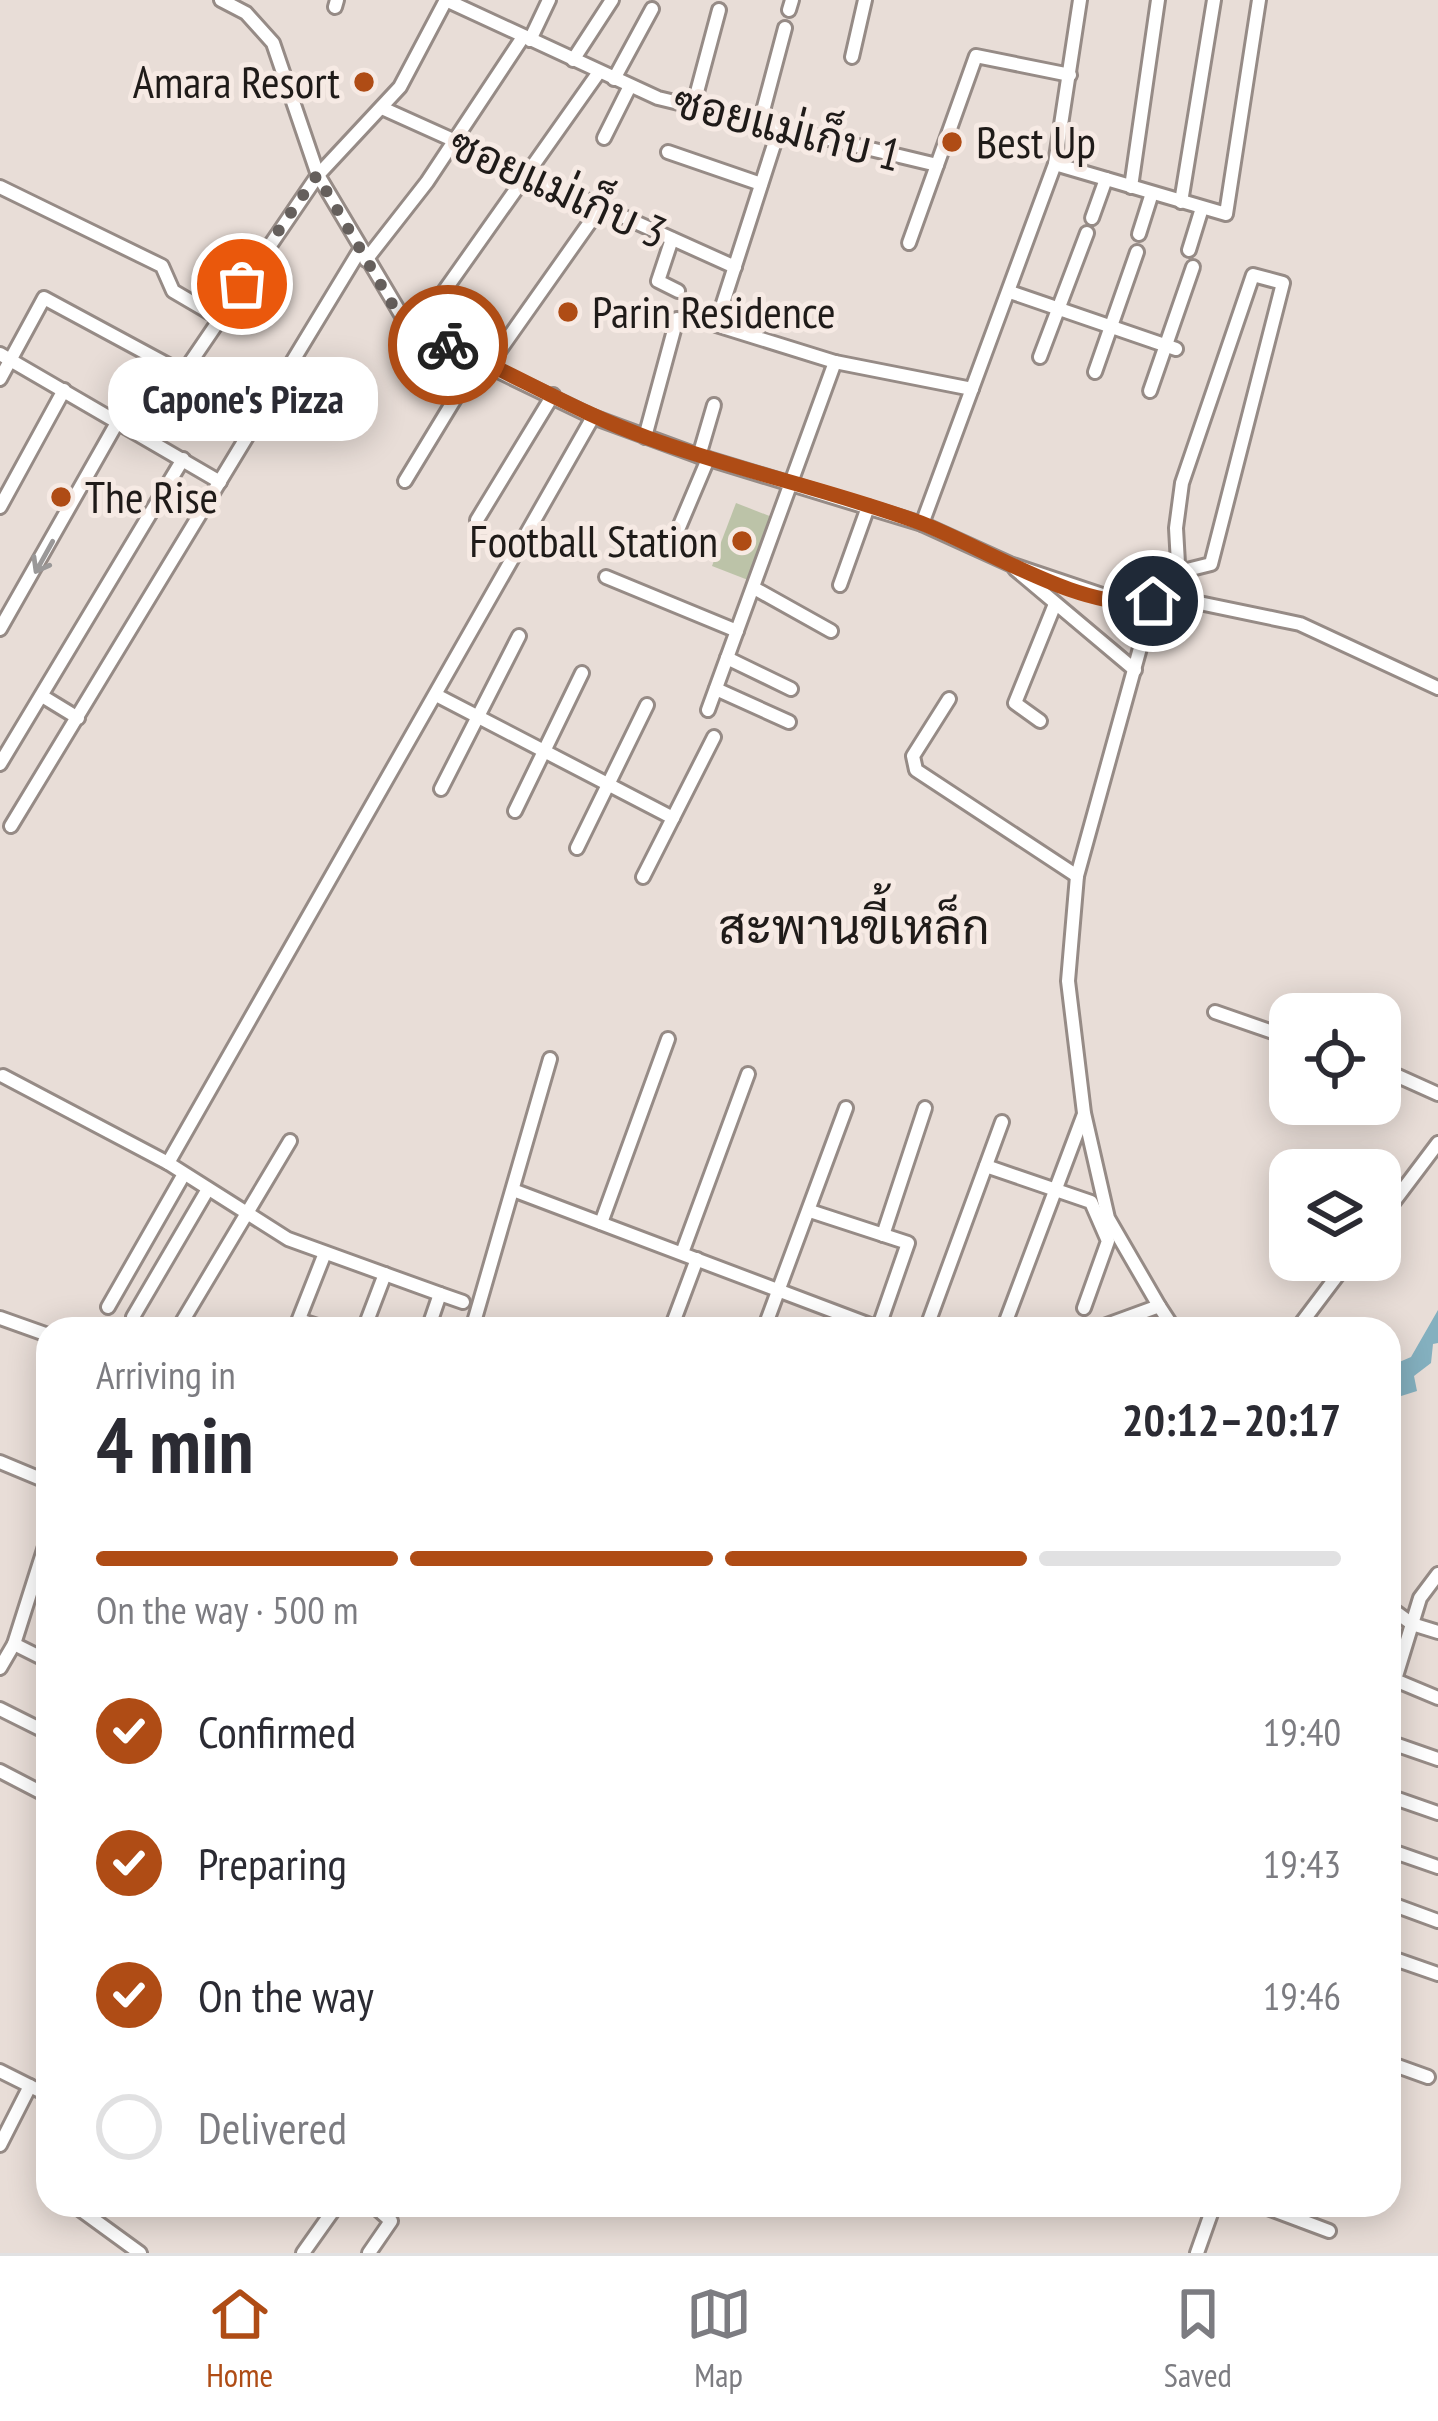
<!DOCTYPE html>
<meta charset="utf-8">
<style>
:root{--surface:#fff;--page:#f7f7f7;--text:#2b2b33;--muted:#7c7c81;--line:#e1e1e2;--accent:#af4c15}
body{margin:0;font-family:"PT Sans Narrow",Sarabun,sans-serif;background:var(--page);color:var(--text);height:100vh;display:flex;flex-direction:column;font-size:45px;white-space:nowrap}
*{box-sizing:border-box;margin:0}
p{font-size:39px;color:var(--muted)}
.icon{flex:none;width:66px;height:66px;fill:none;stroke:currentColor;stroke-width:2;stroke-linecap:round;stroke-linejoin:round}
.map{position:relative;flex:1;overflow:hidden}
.drawer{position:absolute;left:36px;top:1317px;width:1365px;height:900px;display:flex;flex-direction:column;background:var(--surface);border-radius:36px;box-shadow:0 6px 30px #0003}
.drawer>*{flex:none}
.tools{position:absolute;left:1269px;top:993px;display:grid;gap:24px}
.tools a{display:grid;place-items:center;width:132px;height:132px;border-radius:24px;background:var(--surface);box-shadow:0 6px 30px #0003;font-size:60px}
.pin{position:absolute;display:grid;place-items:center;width:102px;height:102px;color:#fff;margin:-51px;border:6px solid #fff;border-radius:50%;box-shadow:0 3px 12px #0007}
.courier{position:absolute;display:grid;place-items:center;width:120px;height:120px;margin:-60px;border:9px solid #af4c15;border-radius:50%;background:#fff;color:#222;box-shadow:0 3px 15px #0007}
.bubble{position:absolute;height:84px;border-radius:36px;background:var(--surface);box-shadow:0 6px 30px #0003;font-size:39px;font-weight:600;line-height:84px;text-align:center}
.summary em{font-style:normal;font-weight:600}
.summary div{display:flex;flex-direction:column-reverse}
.summary{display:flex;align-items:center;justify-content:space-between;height:204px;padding:0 60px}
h1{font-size:78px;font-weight:600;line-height:90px}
.bar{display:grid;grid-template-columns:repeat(4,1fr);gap:18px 12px;align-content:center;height:144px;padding:0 60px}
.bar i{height:15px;border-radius:9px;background:var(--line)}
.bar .selected{background:var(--accent)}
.bar p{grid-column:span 4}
ol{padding:0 60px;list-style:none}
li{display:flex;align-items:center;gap:36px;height:132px}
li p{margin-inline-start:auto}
li .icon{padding:12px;border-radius:50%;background:var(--accent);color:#fff;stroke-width:4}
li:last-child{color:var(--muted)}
li i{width:66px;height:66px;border:6px solid var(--line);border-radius:50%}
.dock{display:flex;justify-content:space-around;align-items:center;height:168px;border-top:3px solid var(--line);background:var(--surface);font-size:33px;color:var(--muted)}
.dock a{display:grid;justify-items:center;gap:6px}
.dock .selected{color:var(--accent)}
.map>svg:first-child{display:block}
.green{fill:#bcc3a8}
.water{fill:#84b0bf}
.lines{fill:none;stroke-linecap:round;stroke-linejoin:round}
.minor-casing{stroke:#968b86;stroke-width:18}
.minor{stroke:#fff;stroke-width:12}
.oneway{stroke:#9a9898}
.done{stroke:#655f5c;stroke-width:12;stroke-dasharray:0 21.6}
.route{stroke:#af4c15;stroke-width:15}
.poi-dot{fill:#af4c15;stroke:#f6eae4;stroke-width:4.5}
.labels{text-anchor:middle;stroke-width:10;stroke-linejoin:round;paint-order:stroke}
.poi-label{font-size:45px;fill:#1f1b19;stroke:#f6eae4;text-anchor:start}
.street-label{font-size:45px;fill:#1f1b19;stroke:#f6eae4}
.neighbourhood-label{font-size:48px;fill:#1f1b19;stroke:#f6eae4}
</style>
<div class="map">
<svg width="1438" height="2253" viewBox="0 0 1438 2253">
<rect width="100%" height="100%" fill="#e8ddd7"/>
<path class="green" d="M736 503 772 517 748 580 712 566Z"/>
<path class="water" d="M1438 1310V1343L1433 1344 1431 1363 1414 1376 1417 1391 1398 1397 1389 1409 1390 1366 1411 1357Z"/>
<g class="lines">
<g class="minor-casing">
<g id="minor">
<path d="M221 0 246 13 273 43 318 175 409 328 593 417 699 456 922 524 1010 564 1132 605 1180 599 1300 624 1438 688"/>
<path d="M446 0 658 98 937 165 976 56 1070 75"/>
<path d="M335 7 337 0"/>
<path d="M789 10 792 0"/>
<path d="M530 40 549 0"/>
<path d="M852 57 865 0"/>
<path d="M573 60 612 0"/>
<path d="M614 79 652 9"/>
<path d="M693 107 719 10"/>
<path d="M382 108 735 267"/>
<path d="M760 122 785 28"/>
<path d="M604 138 630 86"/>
<path d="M668 152 761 184"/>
<path d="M1055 164 1226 214 1259 0"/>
<path d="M0 187 162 266 173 291 219 318"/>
<path d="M1131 187 1158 0"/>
<path d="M1181 202 1214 0"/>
<path d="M1092 218 1106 179"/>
<path d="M1139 234 1152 193"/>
<path d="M672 239 658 281 678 291"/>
<path d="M909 243 937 165"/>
<path d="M1189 250 1202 208"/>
<path d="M366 260 427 182 523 37"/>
<path d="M1010 292 1176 349"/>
<path d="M416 331 599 72"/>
<path d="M0 354 220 482"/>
<path d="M1040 357 1087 233"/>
<path d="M835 362 972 389"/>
<path d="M490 364 600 208"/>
<path d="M1095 372 1137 252"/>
<path d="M0 379 44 298 183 373"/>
<path d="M1150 391 1193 267"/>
<path d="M141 435 318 175 400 87 446 0"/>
<path d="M645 437 677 319"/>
<path d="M699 456 714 405"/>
<path d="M405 481 479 359"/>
<path d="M0 507 64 390"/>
<path d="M477 520 553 395"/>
<path d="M922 524 1055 164 1080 0"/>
<path d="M672 544 708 459"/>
<path d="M1015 569 1135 670"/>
<path d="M1179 572 1211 564 1283 283 1253 275 1182 483 1176 528 1180 599"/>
<path d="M606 577 737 631"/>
<path d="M840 585 868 507"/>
<path d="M754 588 831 631"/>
<path d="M1153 601 1077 876 1068 981 1084 1113 1108 1218 1159 1306"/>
<path d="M0 629 118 421"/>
<path d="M727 658 791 689"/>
<path d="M716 689 789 722"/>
<path d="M42 696 78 718"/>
<path d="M438 696 673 818"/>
<path d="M949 699 913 756 916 770 1077 876"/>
<path d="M708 710 835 362 716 325 780 126"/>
<path d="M1040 721 1015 703 1055 604"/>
<path d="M0 764 183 459"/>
<path d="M441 789 519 636"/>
<path d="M515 811 582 673"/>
<path d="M11 826 360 250"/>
<path d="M577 848 647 705"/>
<path d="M643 877 714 737"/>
<path d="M1215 1012 1290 1038"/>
<path d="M1380 1068 1438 1094"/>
<path d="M3 1076 168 1163 288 1239 440 1294 428 1329"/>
<path d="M168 1163 593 417"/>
<path d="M986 1166 1091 1202 1108 1241 1084 1308"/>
<path d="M513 1190 878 1328"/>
<path d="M810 1211 908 1243 878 1329"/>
<path d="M1380 1220 1438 1143"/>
<path d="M601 1223 668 1039"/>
<path d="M883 1235 925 1108"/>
<path d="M682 1253 748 1074"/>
<path d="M440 1294 463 1302"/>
<path d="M108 1307 184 1174"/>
<path d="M133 1317 208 1189"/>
<path d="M0 1318 48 1335"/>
<path d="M299 1320 327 1329"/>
<path d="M182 1322 290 1141"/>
<path d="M673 1323 697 1259"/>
<path d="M295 1329 325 1253"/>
<path d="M364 1329 385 1274"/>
<path d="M472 1329 550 1059"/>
<path d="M764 1329 846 1108"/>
<path d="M926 1329 1002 1122"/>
<path d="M1003 1329 1084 1114"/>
<path d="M1096 1329 1159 1306 1174 1329"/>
<path d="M1297 1329 1349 1260"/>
<path d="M0 1462 48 1482"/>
<path d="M1389 1607 1412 1624 1438 1632"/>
<path d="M14 1644 48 1661"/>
<path d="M0 1668 14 1644 48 1537"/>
<path d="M1395 1680 1438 1698"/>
<path d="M1389 1699 1420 1598 1438 1574"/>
<path d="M0 1709 48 1733"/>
<path d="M1389 1742 1438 1759"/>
<path d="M0 1771 48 1796"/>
<path d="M1389 1796 1438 1813"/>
<path d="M1389 1850 1438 1867"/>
<path d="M1389 1903 1438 1921"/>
<path d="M1389 1957 1438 1974"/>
<path d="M1389 2063 1428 2077"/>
<path d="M0 2071 48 2095"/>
<path d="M0 2145 30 2086"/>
<path d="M74 2205 140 2253"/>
<path d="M1260 2205 1329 2231"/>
<path d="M303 2253 337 2205"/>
<path d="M369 2253 391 2221 373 2205"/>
<path d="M1197 2253 1214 2205"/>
</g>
</g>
<use href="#minor" class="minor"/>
</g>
<defs><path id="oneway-shaft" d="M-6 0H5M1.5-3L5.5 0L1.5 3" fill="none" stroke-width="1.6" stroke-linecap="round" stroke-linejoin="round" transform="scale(3)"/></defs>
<use class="oneway" href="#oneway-shaft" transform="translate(44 557) rotate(119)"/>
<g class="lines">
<path class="done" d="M242 284 317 175 402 321 448 345"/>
<path class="route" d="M448 345C516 375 579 413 648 438 738 471 832 490 921 523 984 547 1085 614 1153 601"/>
</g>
<g class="poi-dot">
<circle cx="364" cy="82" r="12"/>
<circle cx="952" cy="142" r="12"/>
<circle cx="568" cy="312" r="12"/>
<circle cx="61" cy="497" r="12"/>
<circle cx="742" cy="541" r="12"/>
</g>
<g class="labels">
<g class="poi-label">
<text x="340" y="98" text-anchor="end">Amara Resort</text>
<text x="976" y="158">Best Up</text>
<text x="592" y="328">Parin Residence</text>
<text x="85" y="513">The Rise</text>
<text x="718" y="557" text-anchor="end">Football Station</text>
</g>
<g class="street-label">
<text transform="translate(787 128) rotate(14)" y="16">ซอยแม่เก็บ 1</text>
<text transform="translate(558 188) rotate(24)" y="16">ซอยแม่เก็บ 3</text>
</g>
<g class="neighbourhood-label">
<text x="854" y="944">สะพานขี้เหล็ก</text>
</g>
</g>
</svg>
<div class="tools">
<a><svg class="icon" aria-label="locate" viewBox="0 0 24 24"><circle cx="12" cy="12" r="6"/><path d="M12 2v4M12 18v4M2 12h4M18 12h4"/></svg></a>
<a><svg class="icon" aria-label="layers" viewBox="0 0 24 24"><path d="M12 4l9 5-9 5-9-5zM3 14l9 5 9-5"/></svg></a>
</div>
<div class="pin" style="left:242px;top:284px;background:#ea580c"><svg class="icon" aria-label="bag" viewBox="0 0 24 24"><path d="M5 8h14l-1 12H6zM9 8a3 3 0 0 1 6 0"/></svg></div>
<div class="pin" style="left:1153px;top:601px;background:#1f2937"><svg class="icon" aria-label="home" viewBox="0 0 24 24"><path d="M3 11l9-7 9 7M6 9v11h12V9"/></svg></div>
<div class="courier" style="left:448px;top:345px"><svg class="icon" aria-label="bike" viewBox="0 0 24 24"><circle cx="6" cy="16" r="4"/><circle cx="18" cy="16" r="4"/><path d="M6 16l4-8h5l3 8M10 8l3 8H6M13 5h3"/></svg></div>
<div class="bubble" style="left:108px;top:357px;width:270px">Capone's Pizza</div>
<section class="drawer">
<div class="summary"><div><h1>4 min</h1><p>Arriving in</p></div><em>20:12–20:17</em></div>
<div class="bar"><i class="selected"></i><i class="selected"></i><i class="selected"></i><i></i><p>On the way · 500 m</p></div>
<ol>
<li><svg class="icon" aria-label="check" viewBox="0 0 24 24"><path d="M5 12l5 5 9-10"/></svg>Confirmed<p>19:40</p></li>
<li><svg class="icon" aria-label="check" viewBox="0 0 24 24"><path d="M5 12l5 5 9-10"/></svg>Preparing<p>19:43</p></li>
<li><svg class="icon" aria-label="check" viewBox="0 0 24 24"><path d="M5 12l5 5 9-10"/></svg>On the way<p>19:46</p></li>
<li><i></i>Delivered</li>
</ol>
</section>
</div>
<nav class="dock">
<a class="selected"><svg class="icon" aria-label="home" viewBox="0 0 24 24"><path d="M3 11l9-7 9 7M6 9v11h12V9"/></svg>Home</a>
<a><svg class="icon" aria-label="map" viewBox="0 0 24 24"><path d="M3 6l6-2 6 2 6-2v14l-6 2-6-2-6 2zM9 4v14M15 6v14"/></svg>Map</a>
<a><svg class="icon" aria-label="saved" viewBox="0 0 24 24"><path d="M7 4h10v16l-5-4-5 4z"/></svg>Saved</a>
</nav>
